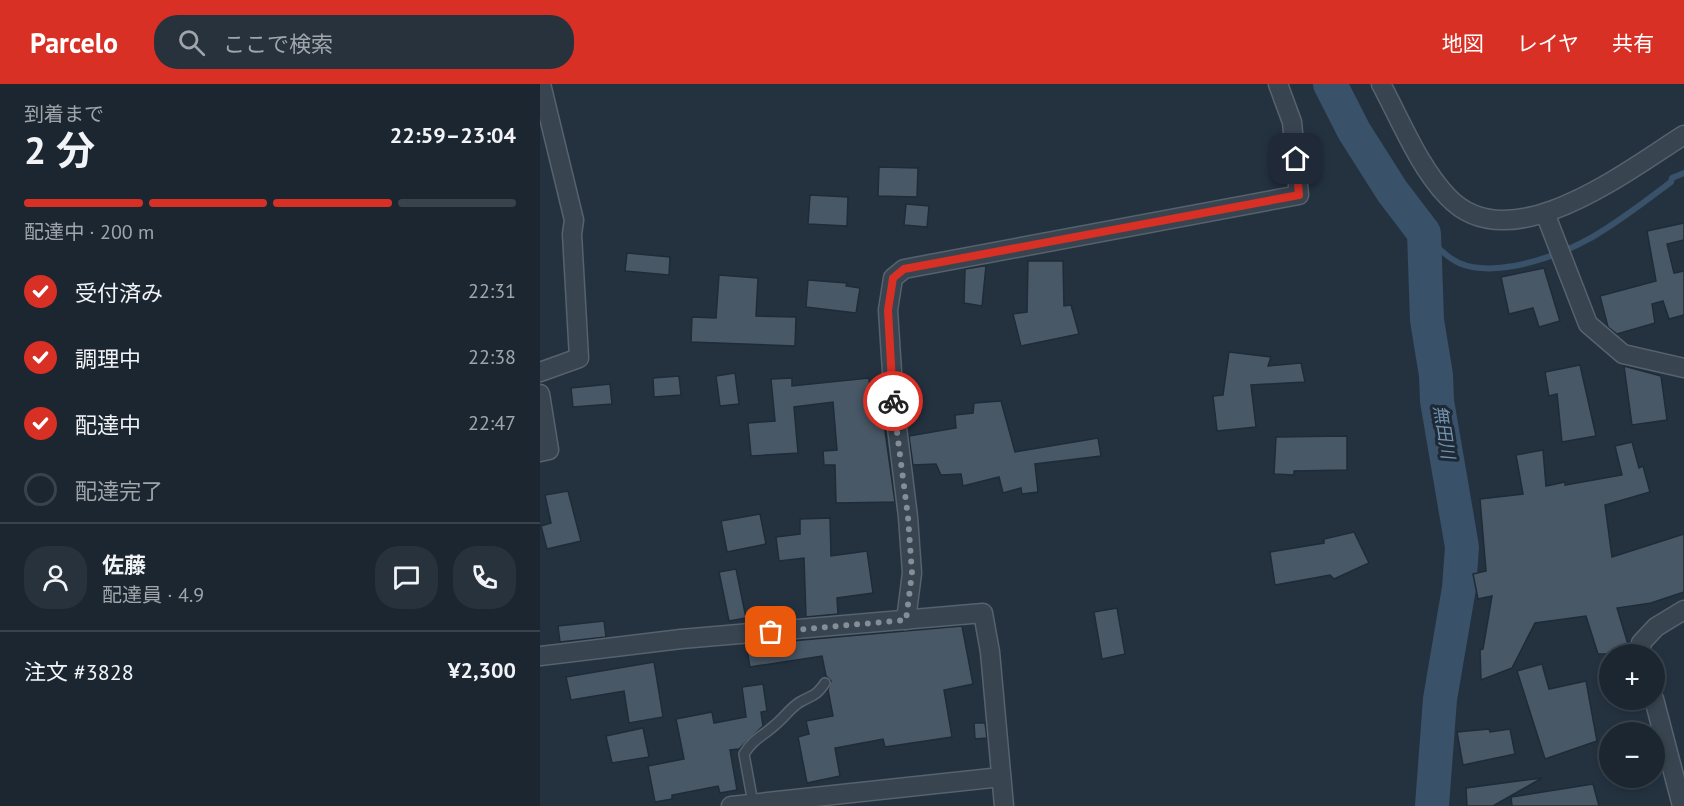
<!DOCTYPE html>
<html lang="ja">
<meta charset="utf-8">
<style>
:root{--surface:#1b2630;--page:#28323c;--text:#f1f3f6;--muted:#a0a5ab;--line:#39434c;--accent:#d93025}
body{margin:0;font-family:"PT Sans","Noto Sans JP",sans-serif;background:var(--page);color:var(--text);height:100vh;display:flex;flex-direction:column;font-size:22px;white-space:nowrap}
*{box-sizing:border-box;margin:0}
p{font-size:20px;color:var(--muted)}
.icon{flex:none;width:33px;height:33px;fill:none;stroke:currentColor;stroke-width:2;stroke-linecap:round;stroke-linejoin:round}
.map{position:relative;flex:1;overflow:hidden}
.panel{display:flex;flex-direction:column;background:var(--surface);width:540px}
.panel>*{flex:none}
.fabs{position:absolute;left:1059px;top:560px;display:grid;gap:12px}
.fabs a{display:grid;place-items:center;width:66px;height:66px;border-radius:50%;background:var(--surface);box-shadow:0 3px 9px #0003,0 0 0 2px var(--line);font-size:30px}
.pin{position:absolute;display:grid;place-items:center;width:51px;height:51px;color:#fff;margin:-26px;border-radius:12px;box-shadow:0 3px 9px #0006}
.courier{position:absolute;display:grid;place-items:center;width:60px;height:60px;margin:-30px;border:4px solid #d93025;border-radius:50%;background:#fff;color:#222;box-shadow:0 2px 8px #0007}
.headline em{font-style:normal;font-weight:700}
.headline div{display:flex;flex-direction:column-reverse}
.headline{display:flex;align-items:center;justify-content:space-between;height:102px;padding:0 24px}
h1{font-size:39px;font-weight:700;line-height:45px}
.bar{display:grid;grid-template-columns:repeat(4,1fr);gap:9px 6px;align-content:center;height:72px;padding:0 24px}
.bar i{height:8px;border-radius:4px;background:var(--line)}
.bar .on{background:var(--accent)}
.bar p{grid-column:span 4}
.line{display:flex;align-items:center;gap:15px;padding:0 24px;border-top:2px solid var(--line)}
.line div{flex:1}
.round{display:grid;place-items:center;flex:none;width:63px;height:63px;border-radius:24px;background:var(--page)}
ol{padding:0 24px;list-style:none}
li{display:flex;align-items:center;gap:18px;height:66px}
li p{margin-inline-start:auto}
li .icon{padding:6px;border-radius:50%;background:var(--accent);color:#fff;stroke-width:4}
li:last-child{color:var(--muted)}
li i{width:33px;height:33px;border:3px solid var(--line);border-radius:50%}
header{display:flex;align-items:center;gap:36px;box-sizing:border-box;height:84px;padding:0 30px;background:var(--accent);color:#fff}
header strong{font-size:28px}
nav{display:flex;gap:33px;margin-inline-start:auto;font-size:21px}
.search{width:420px;height:54px;background:var(--page);display:flex;align-items:center;gap:15px;box-sizing:border-box;padding:0 21px;border-radius:24px;color:var(--muted);font-size:22px}
main{display:flex;flex:1;min-height:0}
.map>svg:first-child{display:block}
.lines{fill:none;stroke-linecap:round;stroke-linejoin:round}
.stream{stroke:#395169;stroke-width:6}
.river{stroke:#395169;stroke-width:34}
.building{fill:#485866;stroke:#1f2b37;stroke-width:1.5}
.service-casing{stroke:#56626d;stroke-width:12}
.minor-casing{stroke:#56626d;stroke-width:21}
.service{stroke:#384450;stroke-width:9}
.minor{stroke:#384450;stroke-width:18}
.done{stroke:#828e9a;stroke-width:6;stroke-dasharray:0 10.8}
.route{stroke:#d93025;stroke-width:8}
.labels{text-anchor:middle;stroke-width:6;stroke-linejoin:round;paint-order:stroke}
.water-label{font-size:18px;font-style:italic;fill:#7492ae;stroke:#1d2935}
</style>
<header>
<strong>Parcelo</strong>
<div class="search"><svg class="icon" aria-label="search" viewBox="0 0 24 24"><circle cx="10" cy="10" r="6"/><path d="M15 15l6 6"/></svg>ここで検索</div>
<nav><a>地図</a><a>レイヤ</a><a>共有</a></nav>
</header>
<main>
<section class="panel">
<div class="headline"><div><h1>2 分</h1><p>到着まで</p></div><em>22:59–23:04</em></div>
<div class="bar"><i class="on"></i><i class="on"></i><i class="on"></i><i></i><p>配達中 · 200 m</p></div>
<ol>
<li><svg class="icon" aria-label="check" viewBox="0 0 24 24"><path d="M5 12l5 5 9-10"/></svg>受付済み<p>22:31</p></li>
<li><svg class="icon" aria-label="check" viewBox="0 0 24 24"><path d="M5 12l5 5 9-10"/></svg>調理中<p>22:38</p></li>
<li><svg class="icon" aria-label="check" viewBox="0 0 24 24"><path d="M5 12l5 5 9-10"/></svg>配達中<p>22:47</p></li>
<li><i></i>配達完了</li>
</ol>
<div class="line" style="height:108px"><a class="round"><svg class="icon" aria-label="person" viewBox="0 0 24 24"><circle cx="12" cy="8" r="4"/><path d="M4 21q1-7 8-7t8 7"/></svg></a><div><b>佐藤</b><p>配達員 · 4.9</p></div><a class="round"><svg class="icon" aria-label="chat" viewBox="0 0 24 24"><path d="M4 5h16v11H9l-5 4z"/></svg></a><a class="round"><svg class="icon" aria-label="phone" viewBox="0 0 24 24"><path d="M5 4h4l2 5-3 2q2 4 5 5l2-3 5 2v4C11 20 4 13 5 4z"/></svg></a></div>
<div class="line" style="height:78px"><div>注文 #3828</div><b>¥2,300</b></div>
</section>
<div class="map">
<svg width="1144" height="722" viewBox="0 0 1144 722">
<rect width="100%" height="100%" fill="#243240"/>
<g class="lines">
<path class="stream" d="M884 149C895 160 904 172 919 179 935 186 957 185 974 182 1040 169 1078 138 1131 98L1132 94 1144 89"/>
<path class="river" d="M790 0 814 47 852 107 884 149 887 236 896 291 897 317 922 463 919 504 900 615 892 722"/>
</g>
<g class="building">
<path d="M339 83 378 84 377 113 338 112Z"/>
<path d="M270 111 308 113 307 142 268 140Z"/>
<path d="M366 120 389 122 387 143 364 141Z"/>
<path d="M1144 139V156L1127 160 1134 189 1144 187V231L1129 235 1123 217 1112 220 1115 239 1077 250 1068 243 1060 212 1116 197 1107 147Z"/>
<path d="M87 169 130 173 129 191 85 187Z"/>
<path d="M488 177H523L524 222 531 221 539 250 481 262 473 230 487 228Z"/>
<path d="M443 182H446L442 222 424 219 425 185Z"/>
<path d="M1004 184 1020 237 999 243 993 224 969 230 961 193Z"/>
<path d="M179 191 218 194 216 232 256 233 255 262 151 258 152 233 176 234Z"/>
<path d="M268 196 307 199 306 202 320 204 316 229 266 223Z"/>
<path d="M689 268 731 273 728 282 761 279 765 298 711 301 716 343 677 347 673 312 683 311Z"/>
<path d="M1040 281 1056 352 1022 358 1017 310 1009 312 1005 288Z"/>
<path d="M1084 282 1121 292 1127 336 1092 341Z"/>
<path d="M195 289 199 320 180 322 176 292Z"/>
<path d="M139 292 141 311 114 313 113 294Z"/>
<path d="M252 294V302L329 294 331 320 341 319 355 418 296 419 295 381H284L283 367 297 366 293 318 254 323 258 369 211 372 208 339 235 337 231 295Z"/>
<path d="M70 300 72 320 33 323 31 304Z"/>
<path d="M461 317 475 368 558 354 561 372 495 380 498 408 482 410 481 404 463 409 459 393 423 402 421 390 401 391 396 380 373 381 369 352 416 344 415 331 433 329 434 319Z"/>
<path d="M807 352V386L754 387V391L734 390 736 353Z"/>
<path d="M1092 358 1099 384 1103 382 1110 408 1065 421 1072 473 1144 450V508L1111 519 1077 524 1091 570H1058L1046 532 995 539 972 584 941 596 940 566 943 565 952 512 938 515 933 490 946 487 940 415 983 410 976 371 1003 366 1006 402 1025 398V401L1082 391 1075 362Z"/>
<path d="M28 407 41 457 7 465 1 442 11 439 5 411Z"/>
<path d="M220 430 226 460 187 468 181 437Z"/>
<path d="M290 434 291 472 327 467 333 509 297 514 298 530 266 533 264 474 239 477 236 453 260 450V435Z"/>
<path d="M814 448 829 479 794 495 790 491 735 501 730 468 784 459V455Z"/>
<path d="M196 485 206 534 189 537 179 488Z"/>
<path d="M577 524 585 570 562 575 554 528Z"/>
<path d="M64 537 66 553 20 558 18 542Z"/>
<path d="M422 542 433 600 404 606 412 653 345 663 343 655 295 664 300 692 267 699 258 653 269 650 266 637 293 632 288 606 291 597 286 592 282 572 210 583 206 561Z"/>
<path d="M114 578 123 633 89 639 84 607 31 616 26 593Z"/>
<path d="M1002 580 1009 605 1046 597 1057 657 1005 675 977 587Z"/>
<path d="M223 600 227 627 221 628 223 642 199 665 190 666 197 706 180 709 178 702 132 711V715L115 718 108 682 144 675 136 635 172 628 174 639 206 633 202 603Z"/>
<path d="M434 639H445L447 654 435 655Z"/>
<path d="M103 644 109 673 72 679 66 652Z"/>
<path d="M949 645 950 648 970 645 975 670 923 681 917 648Z"/>
<path d="M1002 694 953 722H927L926 704Z"/>
<path d="M1053 700 1059 722H972L971 713Z"/>
</g>
<g class="lines">
<g class="service-casing">
<path id="service" d="M213 719 204 670C214 654 222 653 235 641 244 634 250 624 260 618 274 610 275 613 285 599"/>
</g>
<g class="minor-casing">
<g id="minor">
<path d="M841 0C861 37 879 83 908 113 970 179 1088 86 1144 51"/>
<path d="M1005 129 1048 240 1083 270 1144 284"/>
<path d="M0 288 39 274 32 150 34 136 1 0"/>
<path d="M0 310 9 366 0 368"/>
<path d="M366 536 372 489 368 433 354 319 348 226 353 194 364 185 759 111 752 38 738 0"/>
<path d="M1102 570 1101 559 1116 543 1144 526"/>
<path d="M0 572 141 555 443 529 450 568 464 722"/>
<path d="M1114 615 1142 722"/>
<path d="M191 722 461 693"/>
</g>
</g>
<use href="#service" class="service"/>
<use href="#minor" class="minor"/>
</g>
<g class="lines">
<path class="done" d="M231 548 366 536 372 489 368 433 353 317"/>
<path class="route" d="M353 317 348 226 353 194 364 185 759 111 756 75"/>
</g>
<g class="labels">
<g class="water-label">
<text transform="translate(904 348) rotate(81)" y="6">無田川</text>
</g>
</g>
</svg>
<div class="fabs">
<a>+</a>
<a>−</a>
</div>
<div class="pin" style="left:231px;top:548px;background:#ea580c"><svg class="icon" aria-label="bag" viewBox="0 0 24 24"><path d="M5 8h14l-1 12H6zM9 8a3 3 0 0 1 6 0"/></svg></div>
<div class="pin" style="left:756px;top:75px;background:#1f2937"><svg class="icon" aria-label="home" viewBox="0 0 24 24"><path d="M3 11l9-7 9 7M6 9v11h12V9"/></svg></div>
<div class="courier" style="left:353px;top:317px"><svg class="icon" aria-label="bike" viewBox="0 0 24 24"><circle cx="6" cy="16" r="4"/><circle cx="18" cy="16" r="4"/><path d="M6 16l4-8h5l3 8M10 8l3 8H6M13 5h3"/></svg></div>
</div>
</main>
